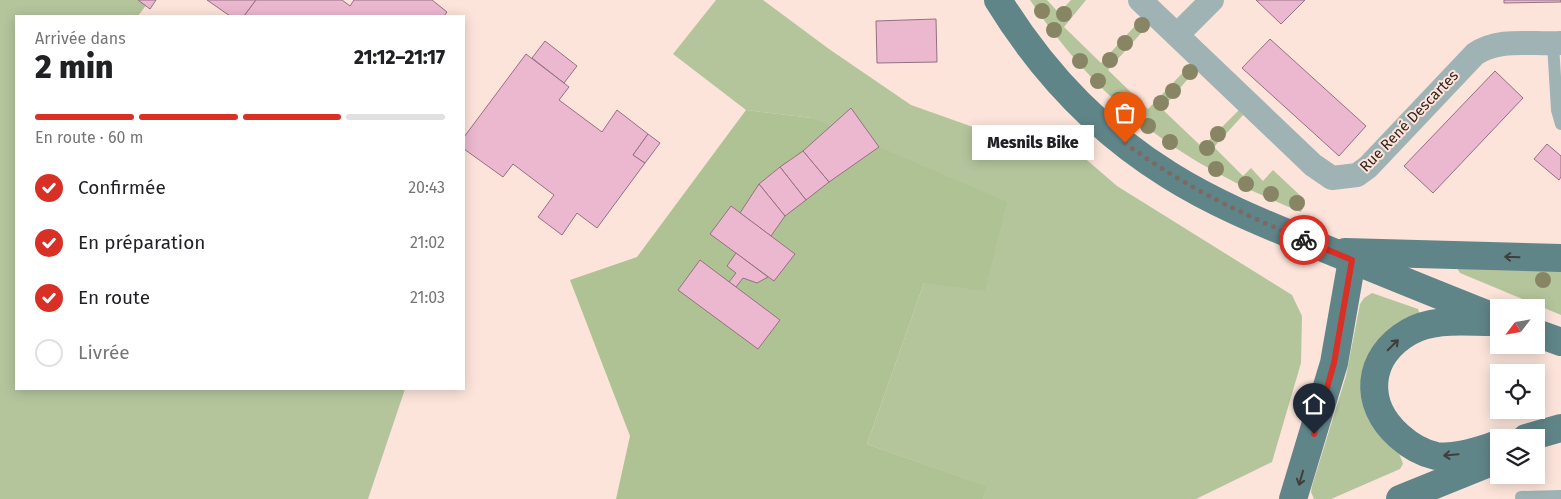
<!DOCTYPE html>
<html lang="fr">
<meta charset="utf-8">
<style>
:root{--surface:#fff;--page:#f6f6f6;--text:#202124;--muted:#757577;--line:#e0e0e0;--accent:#d93025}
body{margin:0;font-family:"Fira Sans",sans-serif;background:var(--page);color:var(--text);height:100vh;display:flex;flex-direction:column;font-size:19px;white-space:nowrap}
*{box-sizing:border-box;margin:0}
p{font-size:16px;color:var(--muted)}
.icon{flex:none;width:28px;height:28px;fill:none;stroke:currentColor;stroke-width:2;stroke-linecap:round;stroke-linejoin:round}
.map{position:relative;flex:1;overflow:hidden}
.sheet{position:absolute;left:15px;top:15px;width:450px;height:375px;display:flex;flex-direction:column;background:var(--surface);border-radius:0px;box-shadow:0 2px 12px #0003}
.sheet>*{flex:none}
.needle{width:32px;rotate:239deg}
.fabs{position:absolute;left:1490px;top:299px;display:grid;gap:10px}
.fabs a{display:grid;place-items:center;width:55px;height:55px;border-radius:0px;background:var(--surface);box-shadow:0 2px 12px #0003;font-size:25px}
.pin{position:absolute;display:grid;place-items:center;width:42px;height:42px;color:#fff;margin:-51px -21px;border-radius:50% 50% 50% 0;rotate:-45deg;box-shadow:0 0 5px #0007}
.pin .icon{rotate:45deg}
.courier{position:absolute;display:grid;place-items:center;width:50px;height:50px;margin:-25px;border:4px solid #d93025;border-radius:50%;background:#fff;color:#222;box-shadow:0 1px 6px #0007}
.bubble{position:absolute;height:35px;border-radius:0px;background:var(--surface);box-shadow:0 2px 12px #0003;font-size:16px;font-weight:800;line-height:35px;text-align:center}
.overview em{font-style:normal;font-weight:800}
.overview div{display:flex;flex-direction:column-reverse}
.overview{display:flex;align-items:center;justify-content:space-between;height:85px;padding:0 20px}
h1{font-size:32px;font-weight:800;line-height:38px}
.bar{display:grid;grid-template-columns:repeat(4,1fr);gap:8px 5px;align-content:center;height:60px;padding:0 20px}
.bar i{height:6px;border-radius:4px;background:var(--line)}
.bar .current{background:var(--accent)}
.bar p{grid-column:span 4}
ol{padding:0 20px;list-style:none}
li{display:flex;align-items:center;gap:15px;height:55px}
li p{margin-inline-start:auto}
li .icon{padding:5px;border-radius:50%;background:var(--accent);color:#fff;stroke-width:4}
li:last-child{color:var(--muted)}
li i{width:28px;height:28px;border:2px solid var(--line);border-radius:50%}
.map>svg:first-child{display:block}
.green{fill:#b4c59c}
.forest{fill:#afc293}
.building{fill:#ecb8d0;stroke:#947181}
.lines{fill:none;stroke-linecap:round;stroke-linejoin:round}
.service{stroke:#9fb3b5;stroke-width:12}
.minor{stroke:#9fb3b5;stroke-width:24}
.primary{stroke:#608589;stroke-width:28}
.tree{fill:#878563}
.oneway{stroke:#403e3b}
.done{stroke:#7b6962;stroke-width:5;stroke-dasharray:0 9}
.route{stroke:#d93025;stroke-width:6}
.labels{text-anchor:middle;stroke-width:4;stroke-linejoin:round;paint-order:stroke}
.street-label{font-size:15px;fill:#362721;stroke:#fce4da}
</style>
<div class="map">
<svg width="1561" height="499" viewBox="0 0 1561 499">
<rect width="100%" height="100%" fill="#fce4da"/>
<g class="green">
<path d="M0 0H150L138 16H16V389H405L368 499H0Z"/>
<path d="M716 0H763L829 49 911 105 1066 160 1073 148 1117 186 1292 295 1302 316 1301 363 1272 462 1196 499H983L985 486 867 444 924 283 812 118 746 110 673 54Z"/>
<path d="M1030 0H1047L1059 13 1071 0H1086L1064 27 1101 63 1144 16 1151 22 1108 70 1148 109 1194 61 1199 66 1162 109 1202 147 1240 109 1244 114 1214 147 1243 176 1251 168 1263 181 1273 170 1305 200 1301 212C1181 163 1103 108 1030 0Z"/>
<path d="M1454 263 1561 269V315L1460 273Z"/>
<path d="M1372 293 1418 309 1420 315 1362 398C1369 428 1398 442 1403 464L1400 469 1331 499H1314L1311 492 1312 486 1346 376 1360 304 1364 298Z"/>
</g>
<path class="forest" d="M746 110 812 118 1007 202 985 291 924 283 867 444 986 486 983 499H616L630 436 570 280 637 257Z"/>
<g class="building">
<path d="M138 0H156L150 9Z"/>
<path d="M207 0H256L244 16H230Z"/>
<path d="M256 0H342L350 6 354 0H432L447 12 444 16H244Z"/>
<path d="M1256 0H1305L1281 24Z"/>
<path d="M1504 0H1561V2L1504 3Z"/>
<path d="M936 19 937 62 877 63 876 21Z"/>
<path d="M1270 39 1366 126 1339 156 1242 68Z"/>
<path d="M545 41 577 66 564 83 532 58Z"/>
<path d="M526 54 569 87 559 100 602 132 617 110 648 134 633 155 645 163 597 228 577 213 562 235 538 217 554 195 513 164 503 177 464 149V137Z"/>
<path d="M1495 71 1523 98 1433 193 1404 166Z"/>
<path d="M851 108 879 147 829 182 803 151Z"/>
<path d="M648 134 660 143 645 163 633 155Z"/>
<path d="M1547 144 1561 156V177L1559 180 1534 159Z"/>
<path d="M803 151 829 182 806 200 780 167Z"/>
<path d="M780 167 806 200 785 216 759 184Z"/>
<path d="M759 184 785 216 771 236 740 213Z"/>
<path d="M731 206 795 254 774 281 710 234Z"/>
<path d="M736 253 768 277 757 283 743 278 736 287 729 282 736 273 727 266Z"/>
<path d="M700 260 780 320 758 349 678 290Z"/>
</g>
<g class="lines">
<g class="service">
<path d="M1553 44 1557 110 1561 124"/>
<path d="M1521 497 1561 496"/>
</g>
<g class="minor">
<path d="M1140 0 1313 165 1332 178 1357 175 1368 167 1475 54C1500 37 1532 45 1561 43"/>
<path d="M1178 34 1212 0"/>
</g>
<g class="primary">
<path d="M998 0C1041 70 1098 131 1169 175 1215 204 1265 224 1316 245 1377 270 1438 295 1499 319"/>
<path d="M1345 252 1561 258"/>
<path d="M1491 322C1464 322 1433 318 1409 332 1366 357 1363 404 1399 436 1409 445 1422 453 1436 456 1456 459 1479 450 1499 444"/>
<path d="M1536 333 1561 342"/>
<path d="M1526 438 1561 428"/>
<path d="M1293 499 1334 363 1352 260"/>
<path d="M1400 499 1499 459"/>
</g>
</g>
<g class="tree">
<circle cx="1042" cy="11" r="8"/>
<circle cx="1064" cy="14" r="8"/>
<circle cx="1142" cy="25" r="8"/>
<circle cx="1054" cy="30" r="8"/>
<circle cx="1125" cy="43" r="8"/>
<circle cx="1110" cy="60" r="8"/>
<circle cx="1080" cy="61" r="8"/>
<circle cx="1190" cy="72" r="8"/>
<circle cx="1098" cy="81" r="8"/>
<circle cx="1173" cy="91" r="8"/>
<circle cx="1119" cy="100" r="8"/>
<circle cx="1161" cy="103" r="8"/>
<circle cx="1148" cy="126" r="8"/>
<circle cx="1218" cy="134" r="8"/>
<circle cx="1170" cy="142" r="8"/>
<circle cx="1207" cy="148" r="8"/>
<circle cx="1216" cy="169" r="8"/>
<circle cx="1246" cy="184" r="8"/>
<circle cx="1271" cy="194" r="8"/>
<circle cx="1297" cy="203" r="8"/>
<circle cx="1543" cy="280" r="8"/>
</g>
<defs><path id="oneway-shaft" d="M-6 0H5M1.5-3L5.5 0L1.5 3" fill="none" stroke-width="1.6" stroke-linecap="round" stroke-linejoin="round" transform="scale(1.25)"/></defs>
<g class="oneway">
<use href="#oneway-shaft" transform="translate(1512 257) rotate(-178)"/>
<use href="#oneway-shaft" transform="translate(1393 345) rotate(-45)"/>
<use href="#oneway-shaft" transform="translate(1451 455) rotate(175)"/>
<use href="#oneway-shaft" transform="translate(1301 478) rotate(106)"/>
</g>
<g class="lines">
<path class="done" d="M1125 143C1181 185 1240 213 1304 240"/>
<path class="route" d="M1304 240 1352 260 1334 363 1314 434"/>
</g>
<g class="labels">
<g class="street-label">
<text transform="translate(1409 121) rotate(-46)" y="5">Rue René Descartes</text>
</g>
</g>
</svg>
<div class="fabs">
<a><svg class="needle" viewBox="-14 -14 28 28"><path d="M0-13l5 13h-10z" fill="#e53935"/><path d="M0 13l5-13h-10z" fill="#757577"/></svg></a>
<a><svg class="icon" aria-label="locate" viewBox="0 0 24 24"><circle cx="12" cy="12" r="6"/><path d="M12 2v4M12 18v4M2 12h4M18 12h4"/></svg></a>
<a><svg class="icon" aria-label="layers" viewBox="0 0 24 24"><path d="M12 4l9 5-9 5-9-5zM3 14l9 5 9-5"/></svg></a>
</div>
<div class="pin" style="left:1125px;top:143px;background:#ea580c"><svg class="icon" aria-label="bag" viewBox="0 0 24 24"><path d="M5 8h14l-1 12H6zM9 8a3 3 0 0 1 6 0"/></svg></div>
<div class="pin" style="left:1314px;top:434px;background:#1f2937"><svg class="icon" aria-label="home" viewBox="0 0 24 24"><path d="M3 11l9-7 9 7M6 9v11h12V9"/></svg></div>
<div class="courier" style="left:1304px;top:240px"><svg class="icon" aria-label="bike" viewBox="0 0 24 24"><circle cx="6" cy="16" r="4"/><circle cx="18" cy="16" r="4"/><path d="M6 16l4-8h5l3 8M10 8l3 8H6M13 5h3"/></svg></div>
<div class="bubble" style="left:972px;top:125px;width:122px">Mesnils Bike</div>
<section class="sheet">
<div class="overview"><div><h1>2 min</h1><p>Arrivée dans</p></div><em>21:12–21:17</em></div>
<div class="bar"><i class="current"></i><i class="current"></i><i class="current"></i><i></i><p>En route · 60 m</p></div>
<ol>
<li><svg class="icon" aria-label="check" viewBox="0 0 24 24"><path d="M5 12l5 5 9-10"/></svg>Confirmée<p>20:43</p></li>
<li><svg class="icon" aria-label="check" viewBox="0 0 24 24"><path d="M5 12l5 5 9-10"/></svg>En préparation<p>21:02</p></li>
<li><svg class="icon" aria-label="check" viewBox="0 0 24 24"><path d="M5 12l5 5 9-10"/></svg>En route<p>21:03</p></li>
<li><i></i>Livrée</li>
</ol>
</section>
</div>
